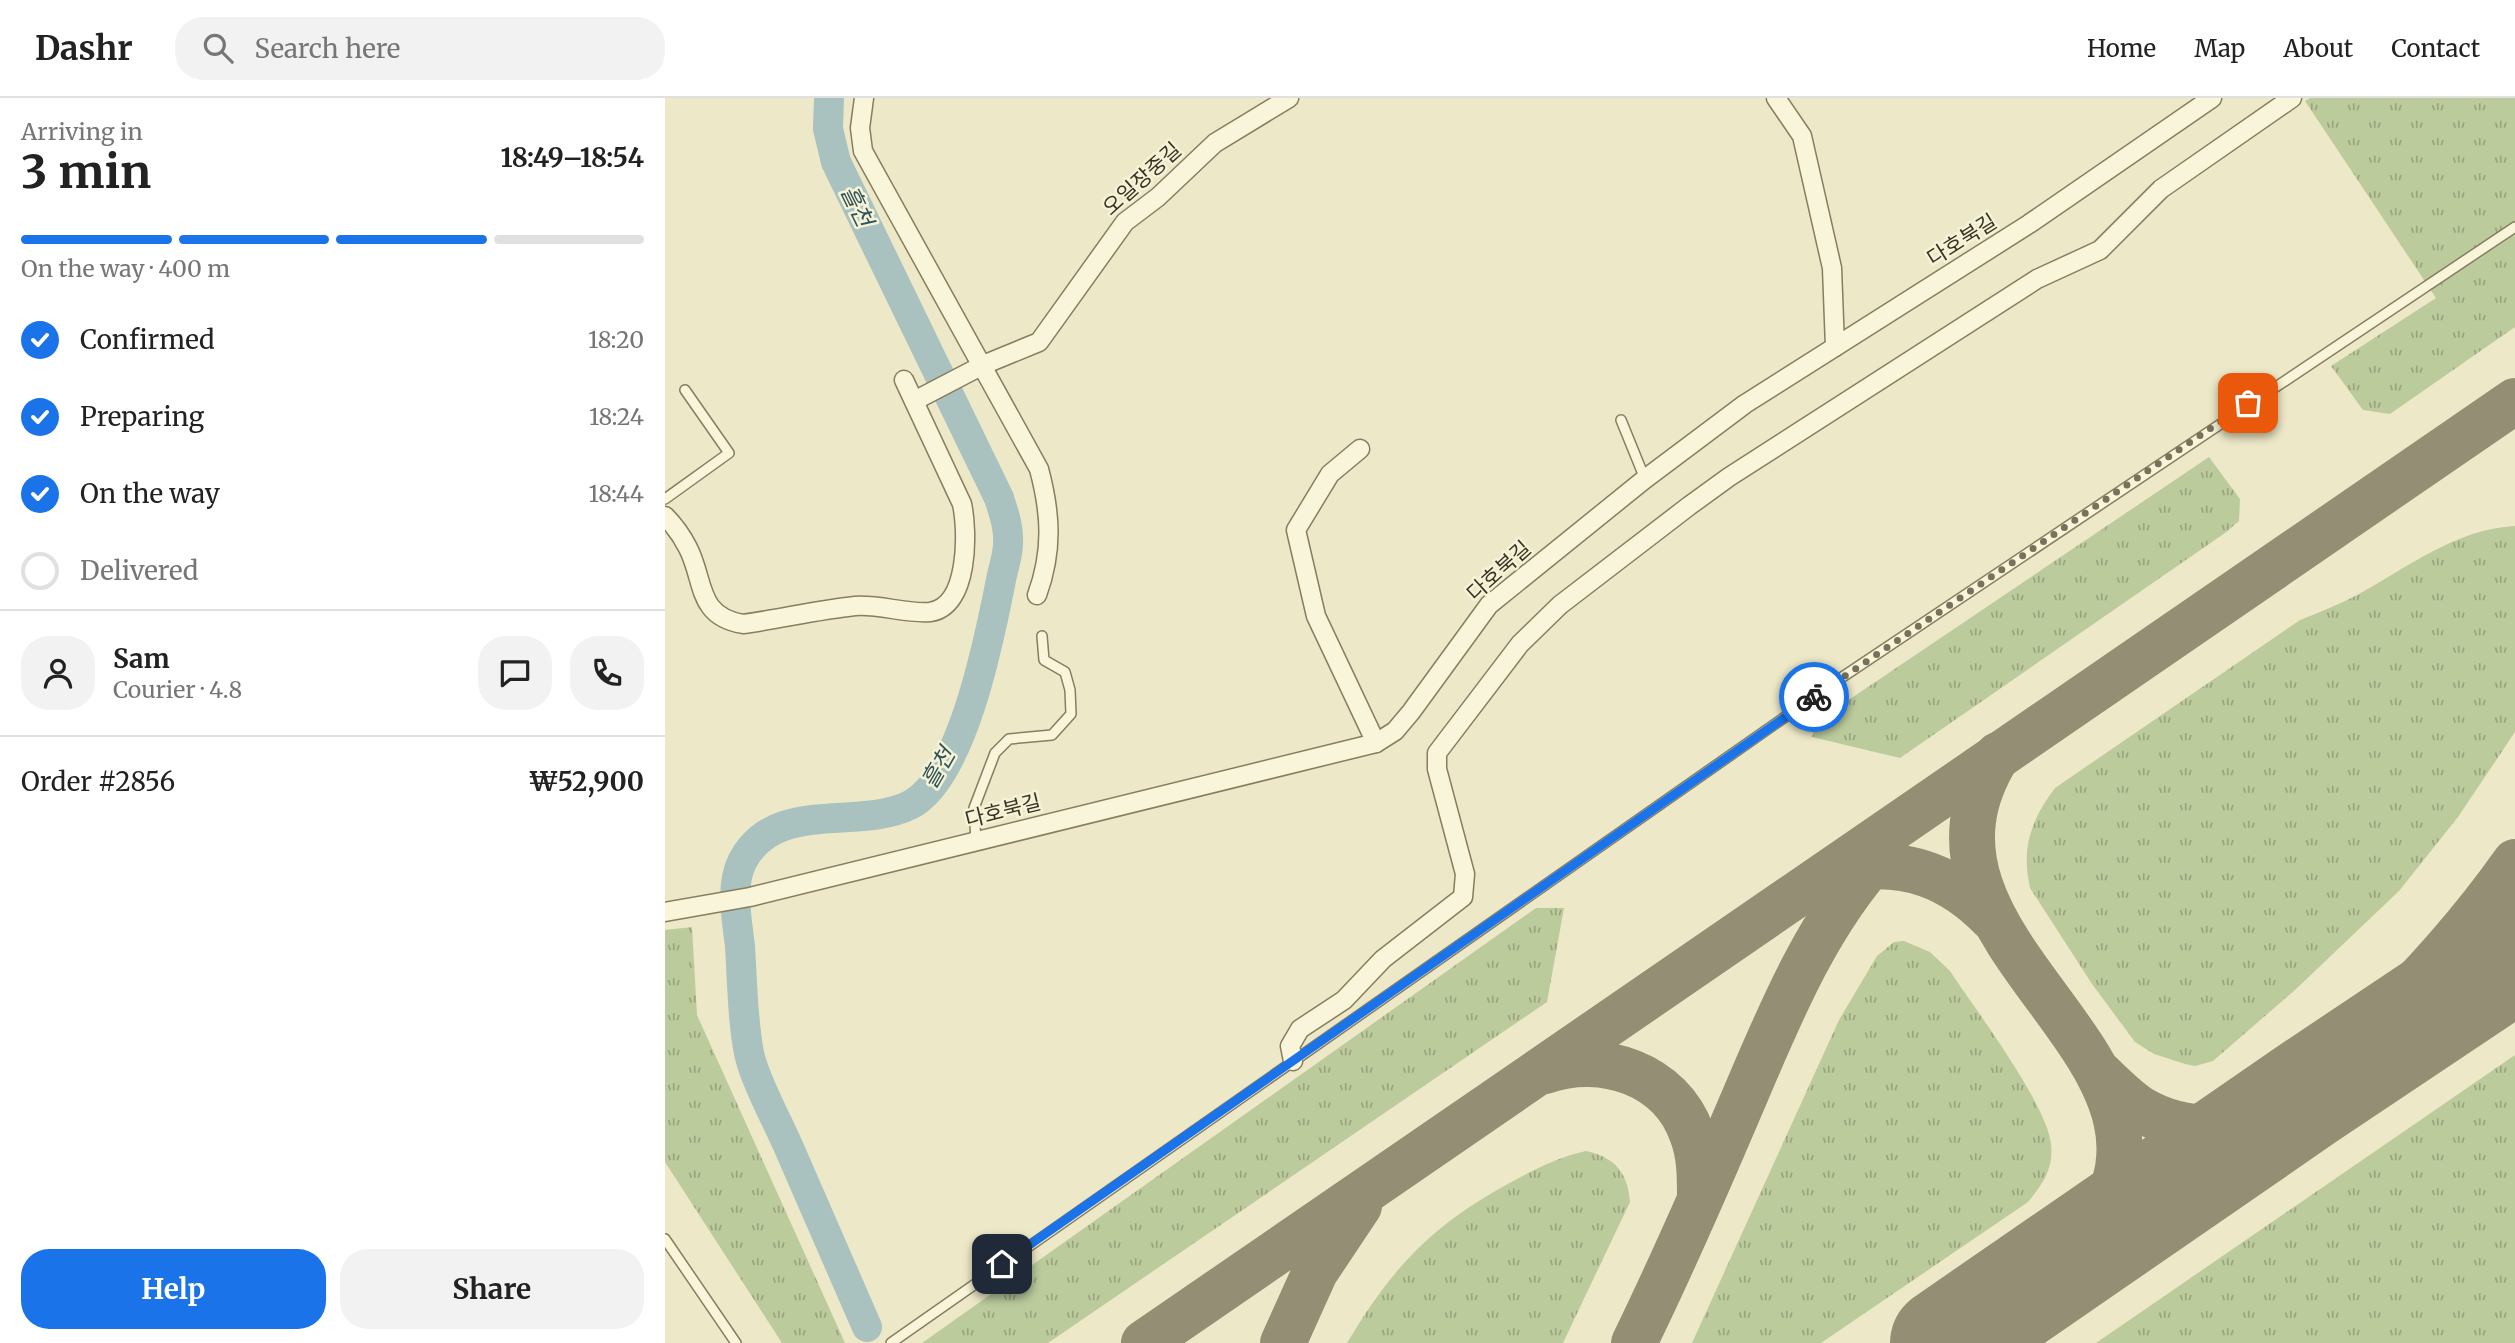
<!DOCTYPE html>
<meta charset="utf-8">
<style>
:root{--surface:#fff;--page:#f2f2f2;--text:#222;--muted:#767676;--line:#e0e0e0;--accent:#1a73e8}
body{margin:0;font-family:Merriweather,"Noto Sans KR",serif;background:var(--page);color:var(--text);height:100vh;display:flex;flex-direction:column;font-size:26px;white-space:nowrap}
*{box-sizing:border-box;margin:0}
p{font-size:23px;color:var(--muted)}
.icon{flex:none;width:38px;height:38px;fill:none;stroke:currentColor;stroke-width:2;stroke-linecap:round;stroke-linejoin:round}
.map{position:relative;flex:1;overflow:hidden}
.side{display:flex;flex-direction:column;background:var(--surface);width:665px}
.side>*{flex:none}
.pin{position:absolute;display:grid;place-items:center;width:60px;height:60px;color:#fff;margin:-30px;border-radius:14px;box-shadow:0 4px 10px #0006}
.courier{position:absolute;display:grid;place-items:center;width:70px;height:70px;margin:-35px;border:5px solid #1a73e8;border-radius:50%;background:#fff;color:#222;box-shadow:0 2px 9px #0007}
.summary em{font-style:normal;font-weight:700}
.summary div{display:flex;flex-direction:column-reverse}
.summary{display:flex;align-items:center;justify-content:space-between;height:119px;padding:0 21px}
h1{font-size:46px;font-weight:700;line-height:52px}
.bar{display:grid;grid-template-columns:repeat(4,1fr);gap:10px 7px;align-content:center;height:84px;padding:0 21px}
.bar i{height:9px;border-radius:5px;background:var(--line)}
.bar .active{background:var(--accent)}
.bar p{grid-column:span 4}
.line{display:flex;align-items:center;gap:18px;padding:0 21px;border-top:2px solid var(--line)}
.line div{flex:1}
.round{display:grid;place-items:center;flex:none;width:74px;height:74px;border-radius:28px;background:var(--page)}
ol{padding:0 21px;list-style:none}
li{display:flex;align-items:center;gap:21px;height:77px}
li p{margin-inline-start:auto}
li .icon{padding:7px;border-radius:50%;background:var(--accent);color:#fff;stroke-width:4}
li:last-child{color:var(--muted)}
li i{width:38px;height:38px;border:4px solid var(--line);border-radius:50%}
.cta{display:flex;gap:14px;margin-top:auto;padding:14px 21px}
.cta a{flex:1;height:80px;border-radius:28px;background:var(--accent);color:#fff;font-size:28px;font-weight:700;line-height:80px;text-align:center}
.cta a+a{background:var(--page);color:var(--text)}
header{display:flex;align-items:center;gap:42px;box-sizing:border-box;height:98px;padding:0 35px;background:var(--surface);border-bottom:2px solid var(--line)}
header strong{font-size:33px}
nav{display:flex;gap:38px;margin-inline-start:auto;font-size:24px}
.search{width:490px;height:63px;background:var(--page);display:flex;align-items:center;gap:18px;box-sizing:border-box;padding:0 24px;border-radius:28px;color:var(--muted);font-size:26px}
main{display:flex;flex:1;min-height:0}
.map>svg:first-child{display:block}
.grass{fill:url(#grass-tufts)}
.lines{fill:none;stroke-linecap:round;stroke-linejoin:round}
.river{stroke:#a9c1bf;stroke-width:30}
.taxiway{stroke:#938e74;stroke-width:46}
.runway{stroke:#938e74;stroke-width:112}
.service-casing{stroke:#887d5e;stroke-width:12}
.minor-casing{stroke:#887d5e;stroke-width:21}
.service{stroke:#f8f5db;stroke-width:9}
.minor{stroke:#f8f5db;stroke-width:18}
.done{stroke:#78725b;stroke-width:7;stroke-dasharray:0 12.6}
.route{stroke:#1a73e8;stroke-width:9}
.labels{text-anchor:middle;stroke-width:5;stroke-linejoin:round;paint-order:stroke}
.street-label{font-size:21px;fill:#393221;stroke:#f4f2d7}
.water-label{font-size:23px;font-style:italic;fill:#315358;stroke:#f4f2d7}
</style>
<header>
<strong>Dashr</strong>
<div class="search"><svg class="icon" aria-label="search" viewBox="0 0 24 24"><circle cx="10" cy="10" r="6"/><path d="M15 15l6 6"/></svg>Search here</div>
<nav><a>Home</a><a>Map</a><a>About</a><a>Contact</a></nav>
</header>
<main>
<section class="side">
<div class="summary"><div><h1>3 min</h1><p>Arriving in</p></div><em>18:49–18:54</em></div>
<div class="bar"><i class="active"></i><i class="active"></i><i class="active"></i><i></i><p>On the way · 400 m</p></div>
<ol>
<li><svg class="icon" aria-label="check" viewBox="0 0 24 24"><path d="M5 12l5 5 9-10"/></svg>Confirmed<p>18:20</p></li>
<li><svg class="icon" aria-label="check" viewBox="0 0 24 24"><path d="M5 12l5 5 9-10"/></svg>Preparing<p>18:24</p></li>
<li><svg class="icon" aria-label="check" viewBox="0 0 24 24"><path d="M5 12l5 5 9-10"/></svg>On the way<p>18:44</p></li>
<li><i></i>Delivered</li>
</ol>
<div class="line" style="height:126px"><a class="round"><svg class="icon" aria-label="person" viewBox="0 0 24 24"><circle cx="12" cy="8" r="4"/><path d="M4 21q1-7 8-7t8 7"/></svg></a><div><b>Sam</b><p>Courier · 4.8</p></div><a class="round"><svg class="icon" aria-label="chat" viewBox="0 0 24 24"><path d="M4 5h16v11H9l-5 4z"/></svg></a><a class="round"><svg class="icon" aria-label="phone" viewBox="0 0 24 24"><path d="M5 4h4l2 5-3 2q2 4 5 5l2-3 5 2v4C11 20 4 13 5 4z"/></svg></a></div>
<div class="line" style="height:91px"><div>Order #2856</div><b>₩52,900</b></div>
<div class="cta"><a>Help</a><a>Share</a></div>
</section>
<div class="map">
<svg width="1850" height="1245" viewBox="0 0 1850 1245">
<defs>
<pattern id="grass-tufts" width="24" height="20" patternUnits="userSpaceOnUse" patternTransform="scale(1.75)"><rect width="24" height="20" fill="#bccb9c"/><path d="M3 7l-1-3M5 7V3M7 7l1-3M15 17l-1-3M17 17v-4M19 17l1-3" fill="none" stroke="#9aa57f"/></pattern>
</defs>
<rect width="100%" height="100%" fill="#ede9c8"/>
<g class="grass">
<path d="M1645 0H1850V229L1725 316 1698 312 1666 268 1771 200 1640 3Z"/>
<path d="M1544 359 1575 401 1574 423 1560 435 1235 660 1147 639 1151 624Z"/>
<path d="M1850 428V634L1793 719 1734 793 1630 892 1548 963 1530 968 1520 966 1489 956 1470 944 1427 886 1365 790C1356 750 1366 722 1390 690L1635 522C1655 514 1675 506 1694 496 1743 469 1791 431 1850 428Z"/>
<path d="M871 810H899L882 904 383 1245H257Z"/>
<path d="M27 829 32 917 180 1245H117L0 1064V832Z"/>
<path d="M1239 843 1265 854 1285 873C1310 911 1382 1006 1386 1046 1389 1070 1378 1086 1363 1104L1156 1245H1027L1174 922 1212 858 1229 844Z"/>
<path d="M1850 957V1245H1431Z"/>
<path d="M921 1053C950 1059 963 1075 965 1104L898 1245H682C726 1171 767 1127 843 1086 868 1072 893 1059 921 1053Z"/>
</g>
<g class="lines">
<path class="river" d="M164 0 163 31 171 64 334 400C339 416 344 429 343 446 343 458 338 470 336 482 325 537 298 680 245 707 193 733 109 700 77 764 65 788 72 823 75 848 77 879 78 936 86 963 95 993 112 1022 124 1050 150 1110 176 1170 202 1229"/>
<g class="taxiway">
<path d="M1333 657C1207 856 1589 967 1402 1160"/>
<path d="M1184 771C1241 761 1287 779 1327 820"/>
<path d="M880 973C937 953 1006 976 1027 1036 1035 1056 1035 1078 1035 1099"/>
<path d="M1435 976C1448 988 1461 1002 1477 1012 1520 1037 1577 1035 1618 1009"/>
<path d="M1592 1031C1688 953 1778 866 1850 764"/>
<path d="M479 1245 1850 303"/>
<path d="M618 1245 650 1174 694 1108"/>
<path d="M969 1245C1007 1167 1042 1087 1076 1007 1114 918 1151 825 1218 753"/>
</g>
<path class="runway" d="M1281 1245 1642 996 1850 857"/>
<g class="service-casing">
<g id="service">
<path d="M956 322 980 381"/>
<path d="M0 401 64 355 20 292"/>
<path d="M311 743 309 710 330 655 344 641 387 637 406 616 405 592 400 574 379 562 377 538"/>
<path d="M0 1141 71 1245"/>
<path d="M226 1245 1170 584 1850 129"/>
</g>
</g>
<g class="minor-casing">
<g id="minor">
<path d="M199 0 195 30 198 53 374 371C386 416 388 453 372 497"/>
<path d="M1111 0 1137 38 1167 170 1170 249"/>
<path d="M249 303 318 267 374 244 460 124 493 99 550 45 624 0"/>
<path d="M695 351 665 376 631 432 651 518 711 645"/>
<path d="M0 418C9 427 17 438 23 450 40 483 31 518 78 526 115 521 152 512 190 508 215 506 240 516 265 514 304 509 303 434 297 406L239 282"/>
<path d="M0 814 85 799 711 645 730 633 746 614 824 507 980 381 1080 306 1364 126 1547 0"/>
<path d="M628 963 625 948 635 931 679 902 718 861 798 799 800 776 772 671V655L855 546 895 507 1024 408 1064 379 1372 181 1435 152 1496 91 1627 0"/>
</g>
</g>
<use href="#service" class="service"/>
<use href="#minor" class="minor"/>
</g>
<g class="lines">
<path class="done" d="M1149 599 1583 305"/>
<path class="route" d="M337 1166 1149 599"/>
</g>
<g class="labels">
<g class="street-label">
<text transform="translate(477 81) rotate(-42)" y="7">오일장중길</text>
<text transform="translate(1297 142) rotate(-32)" y="7">다호북길</text>
<text transform="translate(834 473) rotate(-42)" y="7">다호북길</text>
<text transform="translate(338 713) rotate(-14)" y="7">다호북길</text>
</g>
<g class="water-label">
<text transform="translate(192 108) rotate(64)" y="8">흘천</text>
<text transform="translate(273 670) rotate(-60)" y="8">흘천</text>
</g>
</g>
</svg>
<div class="pin" style="left:1583px;top:305px;background:#ea580c"><svg class="icon" aria-label="bag" viewBox="0 0 24 24"><path d="M5 8h14l-1 12H6zM9 8a3 3 0 0 1 6 0"/></svg></div>
<div class="pin" style="left:337px;top:1166px;background:#1f2937"><svg class="icon" aria-label="home" viewBox="0 0 24 24"><path d="M3 11l9-7 9 7M6 9v11h12V9"/></svg></div>
<div class="courier" style="left:1149px;top:599px"><svg class="icon" aria-label="bike" viewBox="0 0 24 24"><circle cx="6" cy="16" r="4"/><circle cx="18" cy="16" r="4"/><path d="M6 16l4-8h5l3 8M10 8l3 8H6M13 5h3"/></svg></div>
</div>
</main>
